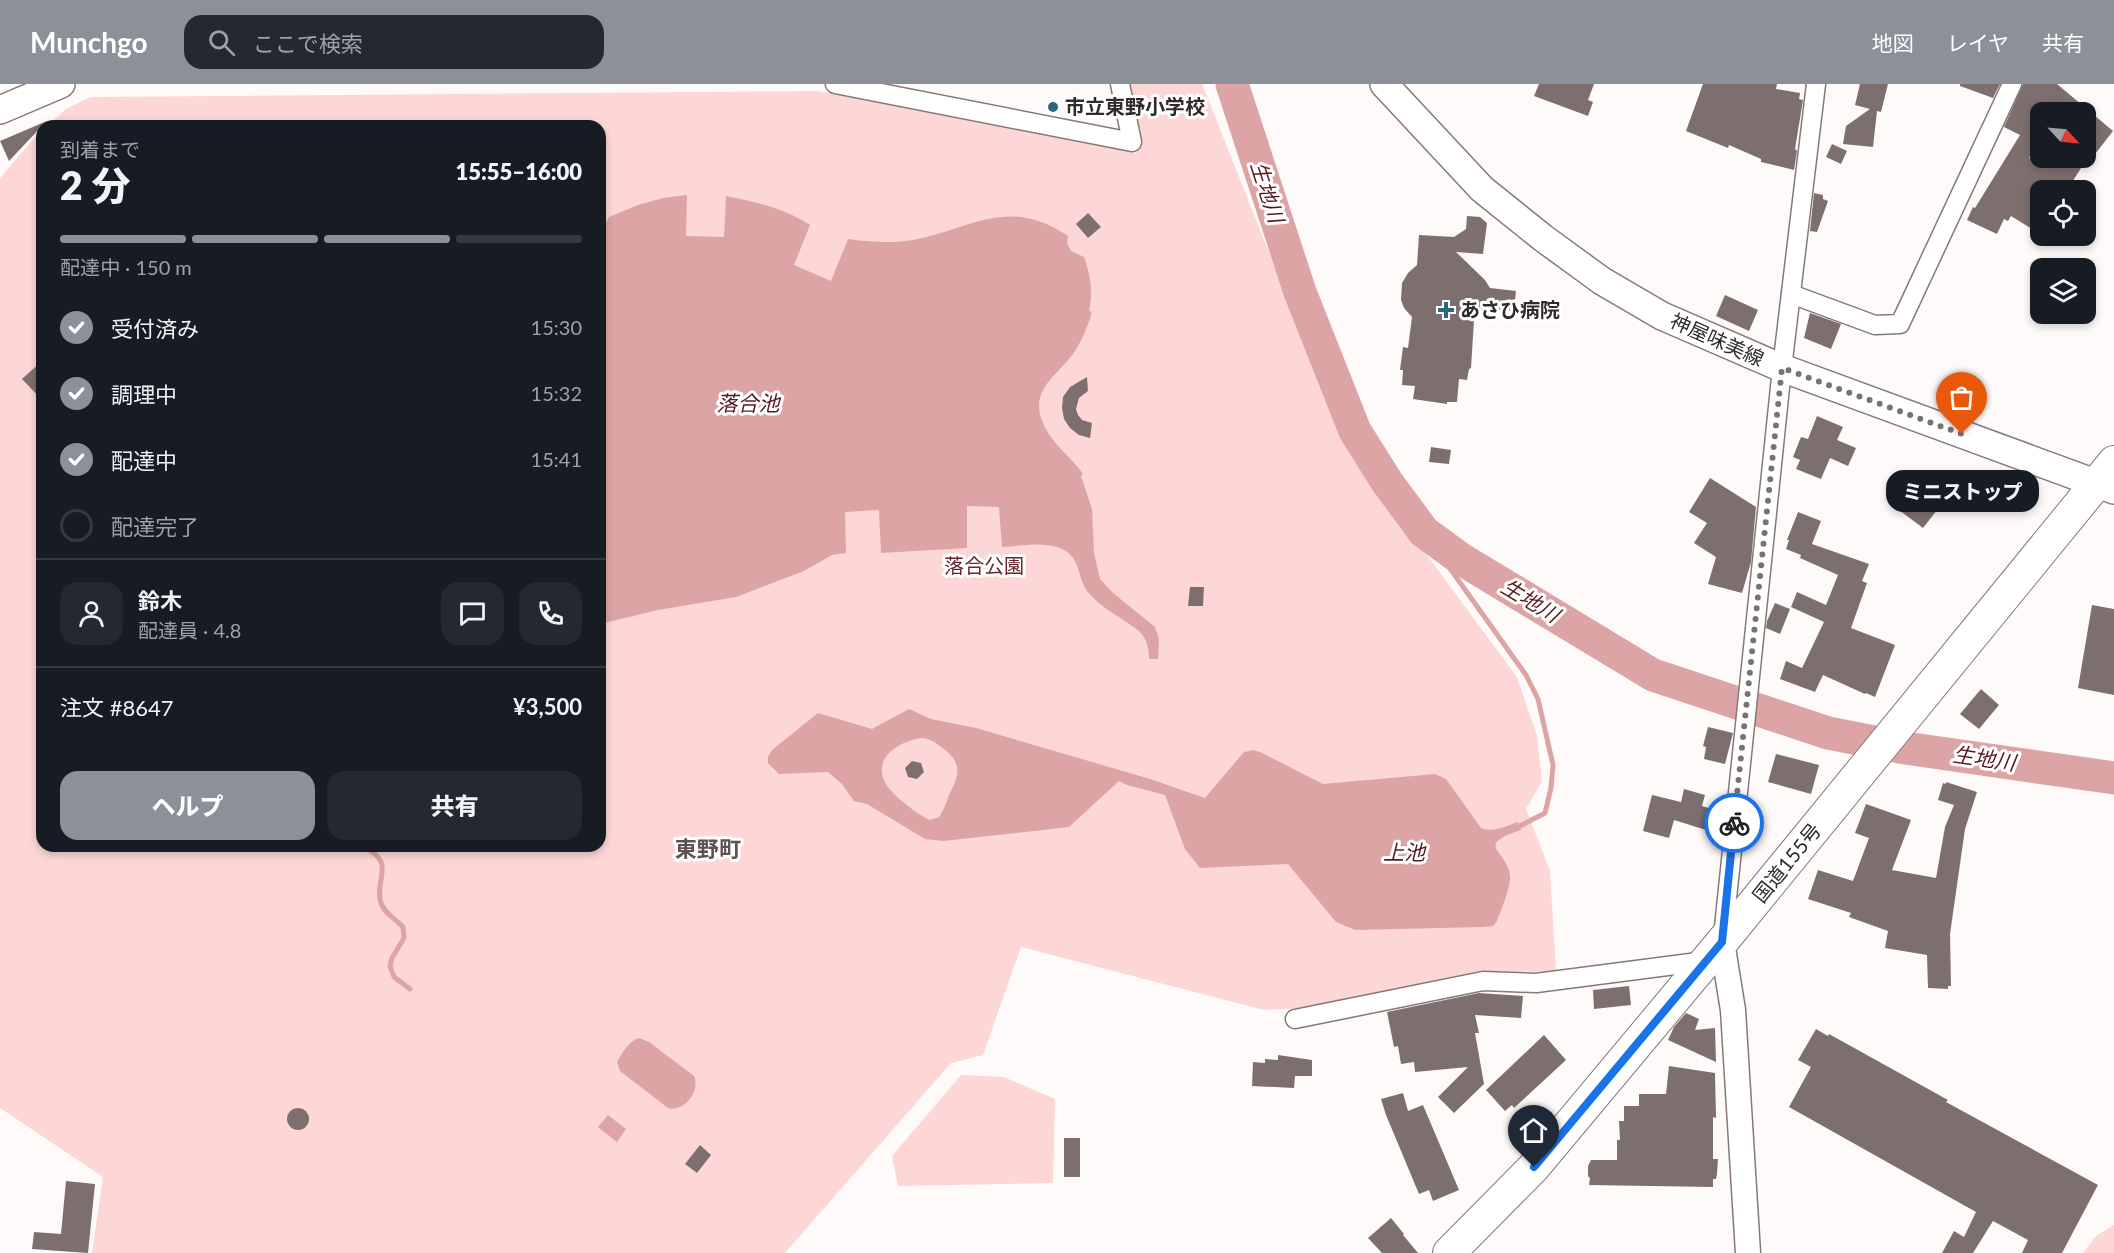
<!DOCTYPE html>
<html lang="ja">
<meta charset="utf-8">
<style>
:root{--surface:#171b24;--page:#242831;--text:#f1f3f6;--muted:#9ea1a6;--line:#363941;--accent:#8c9099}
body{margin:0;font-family:Lato,"Noto Sans JP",sans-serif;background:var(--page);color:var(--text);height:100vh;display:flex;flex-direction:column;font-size:22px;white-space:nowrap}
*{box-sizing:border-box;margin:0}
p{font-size:20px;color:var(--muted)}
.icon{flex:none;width:33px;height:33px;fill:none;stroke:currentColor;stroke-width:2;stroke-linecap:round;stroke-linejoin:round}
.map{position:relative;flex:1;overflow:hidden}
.sheet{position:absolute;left:36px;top:36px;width:570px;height:732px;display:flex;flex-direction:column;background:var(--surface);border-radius:18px;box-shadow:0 3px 9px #0003}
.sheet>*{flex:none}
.needle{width:39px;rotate:116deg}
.tools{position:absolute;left:2030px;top:18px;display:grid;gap:12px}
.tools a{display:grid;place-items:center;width:66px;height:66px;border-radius:12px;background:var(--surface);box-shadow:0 3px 9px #0003;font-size:30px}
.pin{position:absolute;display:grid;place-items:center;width:51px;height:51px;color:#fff;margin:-62px -26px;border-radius:50% 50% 50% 0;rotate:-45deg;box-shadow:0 0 6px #0007}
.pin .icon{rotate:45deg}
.courier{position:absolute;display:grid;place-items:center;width:60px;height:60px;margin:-30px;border:4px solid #1a73e8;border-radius:50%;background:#fff;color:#222;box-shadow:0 2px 8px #0007}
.bubble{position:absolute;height:42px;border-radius:18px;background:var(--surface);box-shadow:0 3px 9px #0003;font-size:20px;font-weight:800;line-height:42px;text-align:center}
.headline em{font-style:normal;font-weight:800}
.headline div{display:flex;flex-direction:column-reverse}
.headline{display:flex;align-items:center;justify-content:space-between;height:102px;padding:0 24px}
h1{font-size:39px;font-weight:800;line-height:45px}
.bar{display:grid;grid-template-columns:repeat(4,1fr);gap:9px 6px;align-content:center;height:72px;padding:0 24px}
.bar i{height:8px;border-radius:4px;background:var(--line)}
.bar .on{background:var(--accent)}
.bar p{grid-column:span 4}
.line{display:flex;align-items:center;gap:15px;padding:0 24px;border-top:2px solid var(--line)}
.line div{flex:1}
.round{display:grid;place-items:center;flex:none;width:63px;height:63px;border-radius:18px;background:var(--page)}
ol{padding:0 24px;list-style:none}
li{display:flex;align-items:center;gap:18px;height:66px}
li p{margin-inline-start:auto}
li .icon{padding:6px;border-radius:50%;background:var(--accent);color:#fff;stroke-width:4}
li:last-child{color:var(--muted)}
li i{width:33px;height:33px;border:3px solid var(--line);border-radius:50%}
.cta{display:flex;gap:12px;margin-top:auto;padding:12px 24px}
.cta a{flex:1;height:69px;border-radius:18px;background:var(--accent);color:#fff;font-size:24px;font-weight:800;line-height:69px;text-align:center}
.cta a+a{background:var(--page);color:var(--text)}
header{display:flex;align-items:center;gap:36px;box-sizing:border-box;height:84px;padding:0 30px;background:var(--accent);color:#fff}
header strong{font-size:28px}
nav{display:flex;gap:33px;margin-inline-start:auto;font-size:21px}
.search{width:420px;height:54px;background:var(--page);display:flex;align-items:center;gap:15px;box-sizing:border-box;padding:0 21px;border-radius:18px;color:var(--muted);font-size:22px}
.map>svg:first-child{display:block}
.green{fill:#fcd7d6}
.water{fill:#dca4a5;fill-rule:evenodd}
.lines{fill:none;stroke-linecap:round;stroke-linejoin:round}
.stream{stroke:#dca4a5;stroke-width:5}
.river{stroke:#dca4a5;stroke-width:33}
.building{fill:#7e6f6f;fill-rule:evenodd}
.minor-casing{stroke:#877878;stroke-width:21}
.tertiary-casing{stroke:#877878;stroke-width:27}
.secondary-casing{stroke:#877878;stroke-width:30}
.trunk-casing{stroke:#877878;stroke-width:34}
.minor{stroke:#fff;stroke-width:18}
.tertiary{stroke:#fff;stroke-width:24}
.secondary{stroke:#fff;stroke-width:27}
.trunk{stroke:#fff;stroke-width:32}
.done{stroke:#787373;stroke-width:6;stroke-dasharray:0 10.8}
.route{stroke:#1a73e8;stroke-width:8}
.poi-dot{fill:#2b667f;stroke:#fff;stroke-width:2}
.labels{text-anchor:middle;stroke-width:6;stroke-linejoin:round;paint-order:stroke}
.poi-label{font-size:20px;font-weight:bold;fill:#302a2a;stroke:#fff;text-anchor:start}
.street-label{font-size:20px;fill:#302a2a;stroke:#fff}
.park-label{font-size:20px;fill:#69272c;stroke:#fff}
.water-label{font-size:21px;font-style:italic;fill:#57161d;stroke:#fff}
.quarter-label{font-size:22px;font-weight:bold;fill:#5f5151;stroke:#fff}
</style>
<header>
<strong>Munchgo</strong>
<div class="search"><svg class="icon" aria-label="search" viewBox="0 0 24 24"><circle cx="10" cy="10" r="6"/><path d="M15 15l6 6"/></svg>ここで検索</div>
<nav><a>地図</a><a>レイヤ</a><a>共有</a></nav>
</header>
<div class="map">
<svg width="2114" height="1169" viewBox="0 0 2114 1169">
<rect width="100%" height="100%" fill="#fefafa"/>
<g class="green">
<path d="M1125 0H1202L1323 304 1353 365 1387 417 1517 593 1537 652 1542 697 1526 725 1550 787 1556 888 1479 887 1304 924 1264 926 1021 863 983 971 951 979 785 1169H92L103 1093 0 1024V94L38 50 42 46V762H600V42H47L66 25 91 13 817 7 1137 69Z"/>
<path d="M961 991 1004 993 1055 1015 1053 1099 898 1102 892 1072Z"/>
<path d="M2114 1141V1169H2083L2096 1152Z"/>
</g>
<g class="water">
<path d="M687 111 686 152 724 153 726 112C755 118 784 124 810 141L794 181 831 197 848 155C870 158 895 160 918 155 976 142 1009 113 1068 152L1067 159 1071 167 1084 173C1091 192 1093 208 1089 227L1092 228C1088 242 1083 254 1075 267 1057 294 1024 306 1047 347 1056 363 1073 375 1083 390L1081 392 1092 425 1094 469 1100 495 1113 509 1155 543 1159 555 1158 575H1149C1149 564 1147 555 1139 547 1123 534 1100 524 1087 507 1081 499 1080 487 1075 477 1062 453 1024 462 1002 463L999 423 967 422V464L881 469 879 426 845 428 846 469 832 471 804 487 736 513 658 526 600 540V150L609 133 638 121 663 114Z"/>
<path d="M909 625 931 635 976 644 1150 695 1205 714 1244 668 1253 666 1260 668 1323 700 1435 690 1446 695 1481 744C1494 749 1506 742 1518 738L1521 746C1473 762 1507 765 1510 792 1511 803 1501 826 1497 837L1493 842 1483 843 1355 846 1336 838 1288 780 1200 784 1185 765 1165 711 1127 701 1119 697 1069 743 943 757 925 755 867 720 854 717 842 700 828 688 779 690 768 679V673L772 666 818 629 872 645ZM923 654C933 656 936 659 944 665 963 680 959 691 949 711 946 719 944 726 939 733L930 736C918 731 892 711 886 700 871 674 900 656 923 654Z"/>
<path d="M639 954 649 958 694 992C701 1006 684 1029 668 1024L620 987 617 978C622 969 629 957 639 954Z"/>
<path d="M608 1031 626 1045 617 1058 598 1043Z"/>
</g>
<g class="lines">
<g class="stream">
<path d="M1424 448 1526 591 1538 615 1553 681 1551 704 1545 729 1520 742"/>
<path d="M361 762C399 778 373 795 381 819 384 829 396 835 403 843L404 854 392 874 390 882 394 893 410 905"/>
</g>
<path class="river" d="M1232 0 1300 208 1355 347 1387 398 1424 448 1461 475 1653 591 1828 649 1905 664 2114 694"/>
</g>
<g class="building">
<path d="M1539 0H1594L1588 16 1593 18 1588 32 1534 12Z"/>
<path d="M1703 0H1777L1776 5 1800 9 1799 15 1803 16 1795 65 1797 67 1794 86 1761 78V75L1729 61 1728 64 1686 47Z"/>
<path d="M1860 0H1888L1881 28 1877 27 1873 63 1843 60 1846 42 1870 25 1855 21Z"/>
<path d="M1960 0H2000L1993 14 1960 2Z"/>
<path d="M2023 0H2057L2113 47 2085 83V78L2067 106H2040V150L2011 132 2008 137 2004 135 1997 150 1967 136 1973 123 1975 124 2020 51 2004 43ZM2040 28H2085V74H2029L2040 57Z"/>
<path d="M47 37 42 42 9 77 0 57Z"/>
<path d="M1832 60 1847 67 1841 80 1826 73Z"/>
<path d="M1814 109 1823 111V115L1828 117 1817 148 1810 147Z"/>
<path d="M1088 129 1101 143 1088 154 1076 140Z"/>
<path d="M1467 132 1480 133 1487 139 1483 170 1456 168 1485 196 1490 204 1516 207 1514 227 1488 224 1474 236 1471 284 1469 285 1467 296 1459 295 1457 318H1447V320L1413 315 1415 302 1402 301 1403 286H1400L1403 263 1408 264 1412 233 1404 224 1401 216 1402 199 1408 189 1417 181 1419 151 1454 153 1466 145Z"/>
<path d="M1725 211 1758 226 1749 247 1716 232Z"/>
<path d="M1810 229 1841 240 1831 265 1804 254Z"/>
<path d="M42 277V316L22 295Z"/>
<path d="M1087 293 1088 307 1079 314 1076 325 1078 331 1082 336 1092 339 1090 354 1079 351 1070 344 1064 335 1062 324 1063 313 1070 303Z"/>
<path d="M1817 332 1843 343 1837 356 1856 364 1848 382 1830 374 1821 395 1796 385 1800 376 1793 373 1801 353 1808 355Z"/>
<path d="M1431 363 1451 366 1449 380 1429 378Z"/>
<path d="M1928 388 1952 407 1923 444 1899 426Z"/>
<path d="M1710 394 1756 423 1751 478 1742 509 1708 500 1716 473 1694 459 1707 439 1689 428Z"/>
<path d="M1798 428 1821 437 1812 460 1869 480 1862 497 1867 499 1851 544 1895 561 1875 613 1866 609 1865 610 1823 591 1815 608 1780 595 1786 577 1802 584 1824 538 1791 523 1797 508 1826 521 1838 491 1800 474 1801 471 1786 465 1789 456H1787Z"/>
<path d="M1190 503H1204L1203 522H1188Z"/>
<path d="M1775 519 1790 525 1780 550 1766 544 1767 537Z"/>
<path d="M2092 521 2114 525V611L2078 604Z"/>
<path d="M1981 605 1999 621 1979 645 1960 630Z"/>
<path d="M1708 643 1733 649 1725 680 1704 675 1706 663 1703 662Z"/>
<path d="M1776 670 1819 681 1811 710 1768 698Z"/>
<path d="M912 677 921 679 924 688 917 695 908 693 905 684Z"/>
<path d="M1946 698 1977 708 1965 745 1950 850 1951 902H1948V905L1928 904 1927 871 1885 864 1888 847 1849 833 1851 829 1808 815 1818 786 1853 797 1869 754 1855 749 1866 720 1911 736 1892 786 1936 794 1945 743 1954 721 1938 716 1943 699 1946 700Z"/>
<path d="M1684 705 1705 711 1702 722 1725 729 1721 747 1708 743 1706 746 1674 736 1669 754 1643 747 1652 711 1681 718Z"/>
<path d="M1629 902 1631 921 1594 925 1593 906Z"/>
<path d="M1479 909 1523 912 1521 934 1475 931 1479 949H1475L1484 1000 1454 1029 1438 1013 1468 983 1415 988 1414 978 1401 980 1398 962 1394 963 1387 928Z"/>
<path d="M1686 929 1699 935 1695 946 1715 944 1716 978 1668 956 1674 943Z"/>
<path d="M1816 945 1828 952 1829 950 1948 1016 1946 1018 2098 1101 2062 1169H2022L2028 1156 1993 1137 1973 1169H1942L1954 1147 1964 1153 1976 1128 1789 1023 1811 983 1798 976Z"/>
<path d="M1544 951 1566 976 1514 1024 1512 1021 1505 1027 1486 1006Z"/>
<path d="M1278 971 1312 976V992H1295L1294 1004 1252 1002 1253 978 1265 979V975L1278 976Z"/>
<path d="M1669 982 1715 989 1716 1034 1713 1033V1075H1718L1717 1090 1716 1095H1713V1103L1589 1101 1590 1094 1588 1092V1082L1591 1076H1617V1056H1620L1619 1037H1624V1022H1639V1010H1666Z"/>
<path d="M1403 1009 1408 1027 1423 1021 1459 1106 1433 1117 1429 1106 1419 1110 1386 1031 1381 1015Z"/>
<circle cx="298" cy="1035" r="11"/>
<rect x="1064" y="1054" width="16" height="39"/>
<path d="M700 1061 711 1071 697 1089 685 1080Z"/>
<path d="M66 1097 95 1100 88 1169 32 1165 34 1148 61 1150Z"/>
<path d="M1391 1134 1404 1150 1403 1151 1418 1169H1382L1368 1154Z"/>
</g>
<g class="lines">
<g class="minor-casing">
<g id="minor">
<path d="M835 0 1132 58 1120 0"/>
<path d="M1791 210 1875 241 1900 240 2012 0"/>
<path d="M1723 853 1782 284 1816 0"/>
<path d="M1295 935 1483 897 1536 899 1706 877"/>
</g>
</g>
<g class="tertiary-casing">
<path id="tertiary" d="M1722 858 1733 926 1748 1169"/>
</g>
<g class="secondary-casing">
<g id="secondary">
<path d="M1384 0 1482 105 1543 154 1602 197 1662 232 1782 284 2114 406"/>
<path d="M0 26 61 0"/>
</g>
</g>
<g class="trunk-casing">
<path id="trunk" d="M1449 1169 1534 1083 1722 858 2114 378"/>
</g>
<use href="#minor" class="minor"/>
<use href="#tertiary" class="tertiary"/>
<use href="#secondary" class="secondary"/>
<use href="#trunk" class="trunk"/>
</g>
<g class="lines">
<path class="done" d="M1734 739 1782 284 1962 350"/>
<path class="route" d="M1534 1083 1722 858 1734 739"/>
</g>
<g class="poi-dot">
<circle cx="1053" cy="23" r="6"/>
<path d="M1443 217h6v6h6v6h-6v6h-6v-6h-6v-6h6z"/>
</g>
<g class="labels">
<g class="poi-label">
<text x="1065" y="30">市立東野小学校</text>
<text x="1460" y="233">あさひ病院</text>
</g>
<g class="street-label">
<text transform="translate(1717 256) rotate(24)" y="7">神屋味美線</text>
<text transform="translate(1787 779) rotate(-51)" y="7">国道155号</text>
</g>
<g class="park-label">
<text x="984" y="489">落合公園</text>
</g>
<g class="water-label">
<text transform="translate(1267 108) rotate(72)" y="7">生地川</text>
<text x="748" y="327">落合池</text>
<text transform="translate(1530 517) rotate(31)" y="7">生地川</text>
<text transform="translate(1984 675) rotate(8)" y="7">生地川</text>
<text x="1404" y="776">上池</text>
</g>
<g class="quarter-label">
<text x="708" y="773">東野町</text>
</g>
</g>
</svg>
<div class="tools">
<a><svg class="needle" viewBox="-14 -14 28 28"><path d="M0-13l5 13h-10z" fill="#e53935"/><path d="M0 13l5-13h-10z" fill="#9ea1a6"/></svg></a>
<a><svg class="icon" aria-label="locate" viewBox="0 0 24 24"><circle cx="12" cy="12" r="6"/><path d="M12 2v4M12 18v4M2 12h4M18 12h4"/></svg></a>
<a><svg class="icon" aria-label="layers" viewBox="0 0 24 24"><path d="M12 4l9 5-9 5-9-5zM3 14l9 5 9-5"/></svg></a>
</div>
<div class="pin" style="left:1962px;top:350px;background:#ea580c"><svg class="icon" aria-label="bag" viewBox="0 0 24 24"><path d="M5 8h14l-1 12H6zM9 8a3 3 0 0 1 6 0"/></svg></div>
<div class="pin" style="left:1534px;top:1083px;background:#1f2937"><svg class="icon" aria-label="home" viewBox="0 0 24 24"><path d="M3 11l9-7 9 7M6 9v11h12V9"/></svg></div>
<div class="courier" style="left:1734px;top:739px"><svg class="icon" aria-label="bike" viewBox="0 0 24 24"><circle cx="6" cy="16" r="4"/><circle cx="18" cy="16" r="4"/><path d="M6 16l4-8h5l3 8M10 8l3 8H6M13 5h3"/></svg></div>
<div class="bubble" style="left:1886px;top:386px;width:153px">ミニストップ</div>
<section class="sheet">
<div class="headline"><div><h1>2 分</h1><p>到着まで</p></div><em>15:55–16:00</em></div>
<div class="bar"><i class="on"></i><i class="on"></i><i class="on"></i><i></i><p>配達中 · 150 m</p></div>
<ol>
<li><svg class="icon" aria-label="check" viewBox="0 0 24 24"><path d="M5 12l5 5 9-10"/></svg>受付済み<p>15:30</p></li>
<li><svg class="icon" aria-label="check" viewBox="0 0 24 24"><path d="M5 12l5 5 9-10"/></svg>調理中<p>15:32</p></li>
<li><svg class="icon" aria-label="check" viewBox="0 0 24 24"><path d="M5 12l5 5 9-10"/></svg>配達中<p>15:41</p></li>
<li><i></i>配達完了</li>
</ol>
<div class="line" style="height:108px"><a class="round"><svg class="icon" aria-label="person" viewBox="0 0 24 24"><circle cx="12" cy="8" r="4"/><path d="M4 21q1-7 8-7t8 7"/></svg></a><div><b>鈴木</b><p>配達員 · 4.8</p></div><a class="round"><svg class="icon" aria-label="chat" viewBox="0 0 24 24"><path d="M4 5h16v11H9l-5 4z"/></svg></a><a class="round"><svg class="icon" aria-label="phone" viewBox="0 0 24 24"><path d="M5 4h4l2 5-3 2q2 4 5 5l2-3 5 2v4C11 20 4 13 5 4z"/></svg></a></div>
<div class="line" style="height:78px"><div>注文 #8647</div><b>¥3,500</b></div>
<div class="cta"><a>ヘルプ</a><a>共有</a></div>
</section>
</div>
